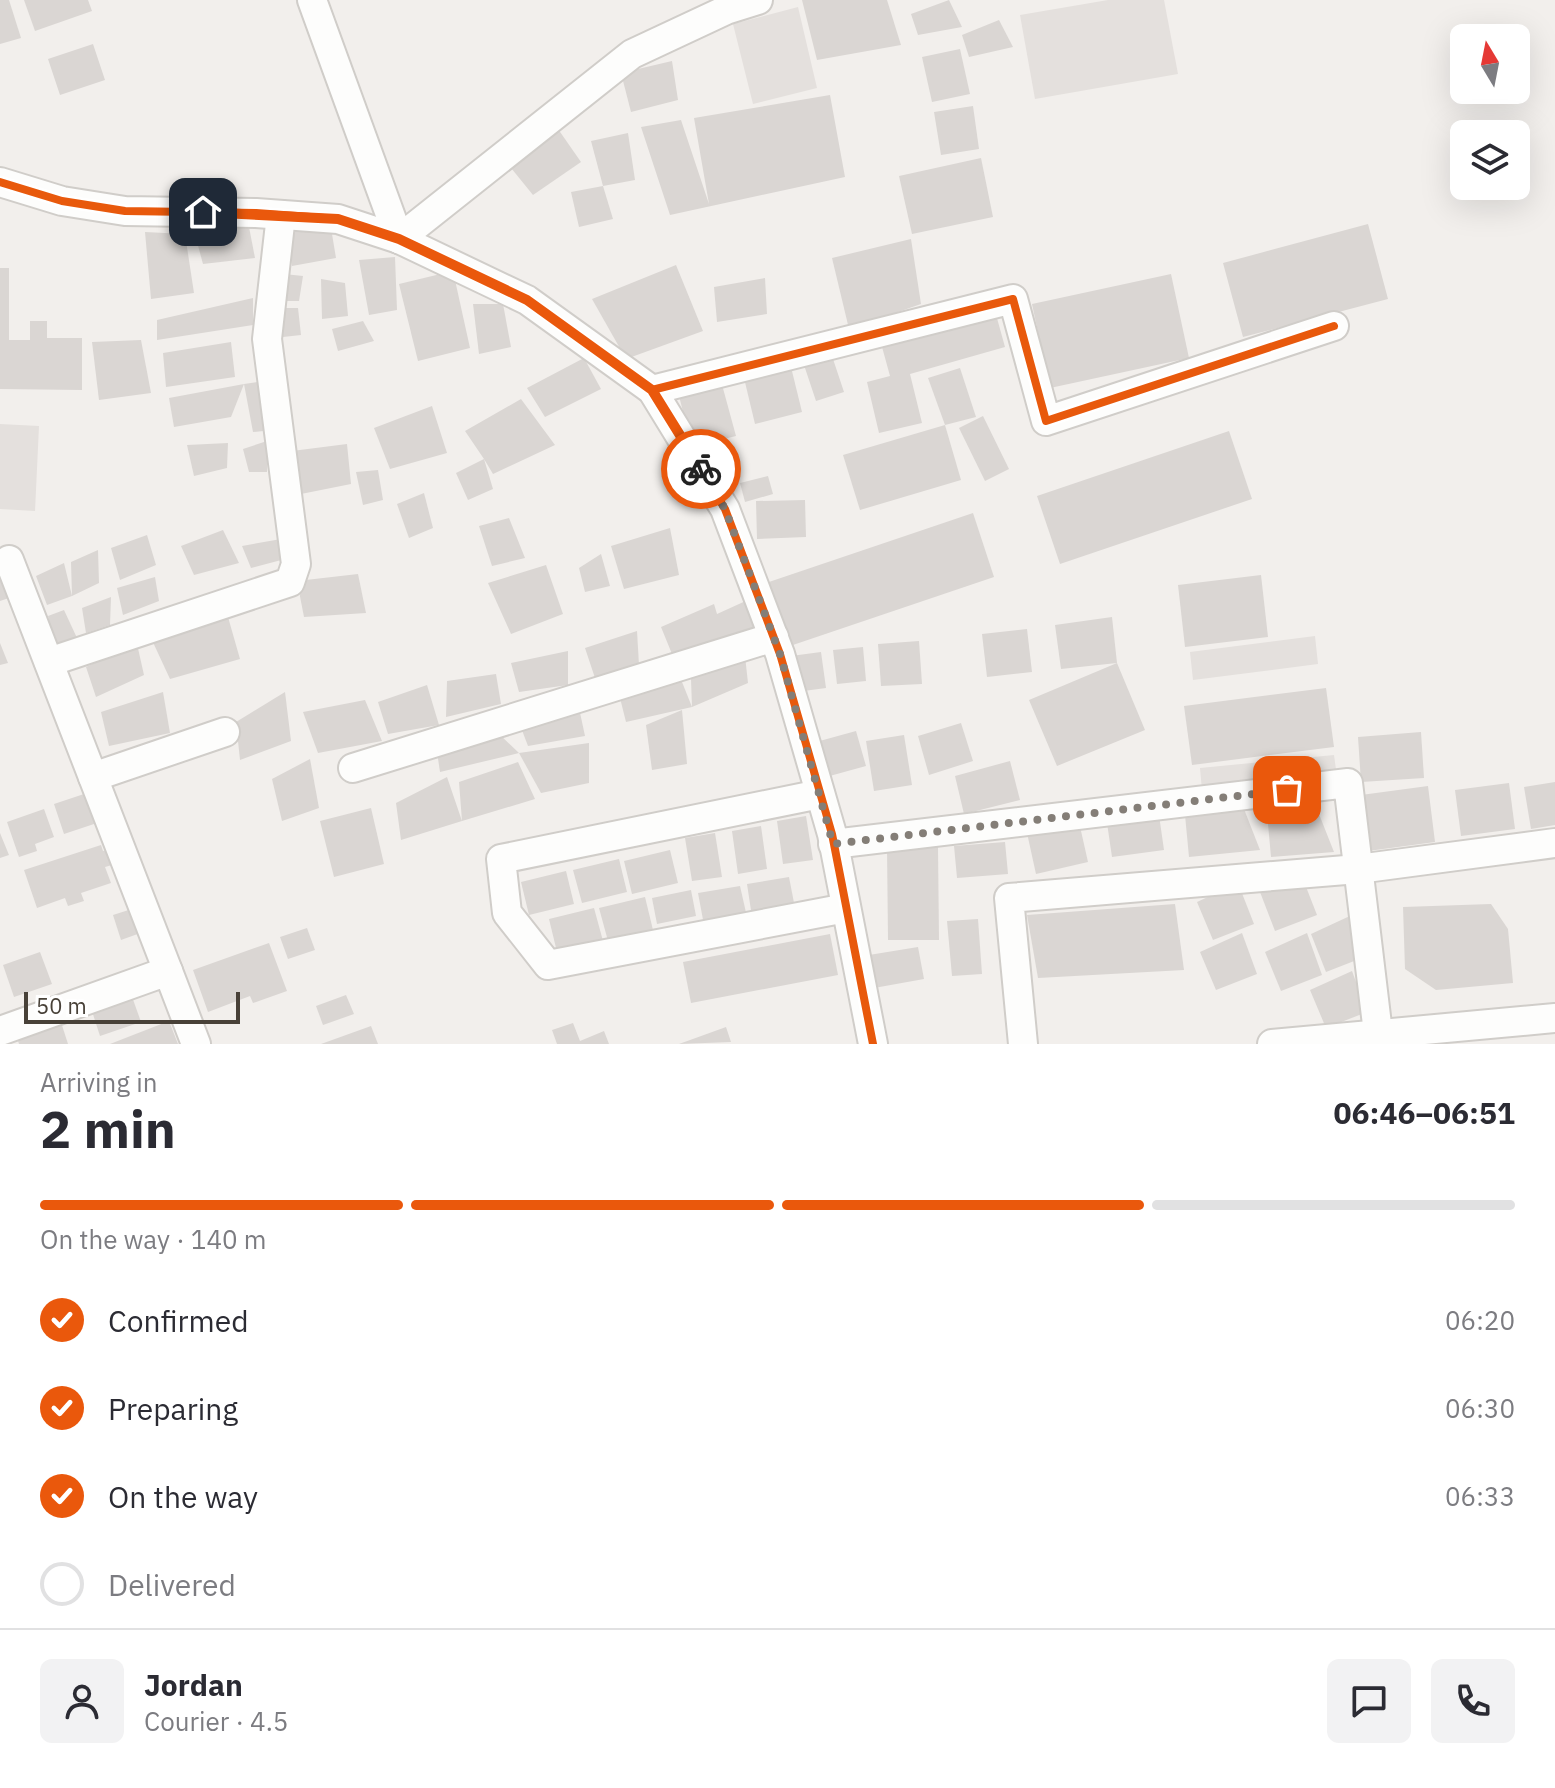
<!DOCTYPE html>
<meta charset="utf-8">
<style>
:root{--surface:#fff;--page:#f2f2f3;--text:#2b2b33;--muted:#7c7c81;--line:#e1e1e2;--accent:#ea580c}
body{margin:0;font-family:"IBM Plex Sans",sans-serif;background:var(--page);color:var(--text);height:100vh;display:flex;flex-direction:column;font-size:30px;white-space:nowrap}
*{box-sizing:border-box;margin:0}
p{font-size:26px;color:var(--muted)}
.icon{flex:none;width:44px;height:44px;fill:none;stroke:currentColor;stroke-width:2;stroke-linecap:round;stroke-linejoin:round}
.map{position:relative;height:1044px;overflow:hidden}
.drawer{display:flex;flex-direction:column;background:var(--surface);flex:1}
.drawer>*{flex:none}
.needle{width:52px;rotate:350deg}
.buttons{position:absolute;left:1450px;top:24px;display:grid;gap:16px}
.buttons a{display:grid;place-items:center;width:80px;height:80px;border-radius:12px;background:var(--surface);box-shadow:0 8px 32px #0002;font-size:40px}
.scale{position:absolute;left:24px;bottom:20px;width:216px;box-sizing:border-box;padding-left:8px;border:4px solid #484138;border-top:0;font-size:22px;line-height:28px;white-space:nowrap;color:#484138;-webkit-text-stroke:6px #fff;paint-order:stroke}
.pin{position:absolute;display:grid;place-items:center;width:68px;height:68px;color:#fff;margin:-34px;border-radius:16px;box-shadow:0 4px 12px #0006}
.courier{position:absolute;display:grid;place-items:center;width:80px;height:80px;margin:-40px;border:6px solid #ea580c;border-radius:50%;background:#fff;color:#222;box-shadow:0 2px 10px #0007}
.head em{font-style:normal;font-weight:800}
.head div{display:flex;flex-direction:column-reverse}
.head{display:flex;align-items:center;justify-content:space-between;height:136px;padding:0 40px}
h1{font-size:52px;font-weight:800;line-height:60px}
.bar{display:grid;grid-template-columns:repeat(4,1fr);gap:12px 8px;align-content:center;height:96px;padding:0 40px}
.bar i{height:10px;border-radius:6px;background:var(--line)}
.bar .selected{background:var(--accent)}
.bar p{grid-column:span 4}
.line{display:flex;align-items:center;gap:20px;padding:0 40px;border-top:2px solid var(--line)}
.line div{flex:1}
.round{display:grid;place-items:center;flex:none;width:84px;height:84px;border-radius:12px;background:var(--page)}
ol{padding:0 40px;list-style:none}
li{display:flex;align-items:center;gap:24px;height:88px}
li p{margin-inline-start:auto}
li .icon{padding:8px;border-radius:50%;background:var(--accent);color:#fff;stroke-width:4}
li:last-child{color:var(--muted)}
li i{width:44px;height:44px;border:4px solid var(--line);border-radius:50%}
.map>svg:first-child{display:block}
.parking{fill:#e4e0dd}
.building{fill:#dad6d3}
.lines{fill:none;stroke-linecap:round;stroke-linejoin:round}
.minor-casing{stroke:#d0cdc9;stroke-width:32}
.minor{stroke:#fdfdfc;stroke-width:28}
.cycleway-casing{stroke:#fff;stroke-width:13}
.cycleway{stroke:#e8590c;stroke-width:8}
.done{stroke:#847e77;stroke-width:8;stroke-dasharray:0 14.4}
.route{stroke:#ea580c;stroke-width:10}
</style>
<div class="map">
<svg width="1555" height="1044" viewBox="0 0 1555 1044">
<rect width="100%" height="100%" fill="#f2efec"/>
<g class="parking">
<path d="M1108 0H1164L1178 74 1035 99 1020 15Z"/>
<path d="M798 7 817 88 753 104 733 24Z"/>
<path d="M0 424 39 426 35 511 0 509Z"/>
<path d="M1315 636 1318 664 1193 680 1190 652Z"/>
<path d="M1334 755 1337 777 1202 790 1200 768Z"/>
</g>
<g class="building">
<path d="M0 0H9L21 38 0 44Z"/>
<path d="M24 0H88L92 11 35 31Z"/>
<path d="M802 0H887L901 45 817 60Z"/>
<path d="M949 0 962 27 918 35 911 14Z"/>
<path d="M999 20 1013 47 969 57 962 35Z"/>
<path d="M93 44 105 80 60 95 48 59Z"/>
<path d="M960 49 970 94 932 102 922 57Z"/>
<path d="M672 61 678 100 631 112 621 73Z"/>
<path d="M830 95 845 177 670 215 641 127 681 120 709 204 694 118Z"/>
<path d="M973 106 979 149 941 155 934 112Z"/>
<path d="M558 129 581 162 533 195 502 157Z"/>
<path d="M628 133 635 180 603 186 591 141Z"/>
<path d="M981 158 993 217 912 234 899 176Z"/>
<path d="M603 186 613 219 579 227 571 192Z"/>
<path d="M1368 224 1388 299 1243 337 1223 263Z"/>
<path d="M193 227H249L255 258 203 264Z"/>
<path d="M331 228 336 258 292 266 287 233Z"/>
<path d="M145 232 185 234 194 293 151 299Z"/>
<path d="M911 239 921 304 849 329 832 258Z"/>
<path d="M395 257 397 310 369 315 359 260Z"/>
<path d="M676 265 703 331 626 359 592 299Z"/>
<path d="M0 268H9V340H30V321H47V338H82V390L0 389Z"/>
<path d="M453 271 470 348 418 361 399 284Z"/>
<path d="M284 274 303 276 299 301H282Z"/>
<path d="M1171 274 1189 358 1050 388 1032 304Z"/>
<path d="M765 278 767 314 717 322 714 287Z"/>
<path d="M321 279 345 283 348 316 322 319Z"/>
<path d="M990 293 1005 347 910 374 922 423 879 433 867 382 890 376 876 325Z"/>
<path d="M253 298V325L157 340V320Z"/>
<path d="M473 304H503L511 347 479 354Z"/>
<path d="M280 308H298L301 335 283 337Z"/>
<path d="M363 321 374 341 338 351 332 329Z"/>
<path d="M141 340 151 393 99 400 92 342Z"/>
<path d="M231 342 235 377 166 387 163 353Z"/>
<path d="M832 356 844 392 816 401 804 365Z"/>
<path d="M584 358 601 389 545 417 527 388Z"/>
<path d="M791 367 802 412 755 424 744 378Z"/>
<path d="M960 368 976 417 945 425 928 378Z"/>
<path d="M265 381 273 430 253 432 244 384Z"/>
<path d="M721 381 736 436 692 447 678 392Z"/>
<path d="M244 384 231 417 174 427 169 398Z"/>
<path d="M521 399 555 445 493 474 484 459 493 489 468 500 456 473 484 459 465 431Z"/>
<path d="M432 406 447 453 390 469 374 428Z"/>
<path d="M983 416 1009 469 985 481 959 428Z"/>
<path d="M945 425 961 480 860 510 843 455Z"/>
<path d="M1229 431 1252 499 1060 564 1037 496Z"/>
<path d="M267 441V472H249L243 449Z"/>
<path d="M228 443 227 468 194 476 187 445Z"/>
<path d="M347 444 351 484 296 495 292 451Z"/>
<path d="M378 470 383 500 363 505 356 472Z"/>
<path d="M768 476 773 494 745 502 740 483Z"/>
<path d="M424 493 433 528 409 538 397 504Z"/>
<path d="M805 500 806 537 757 539 756 501Z"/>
<path d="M973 513 994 577 784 648 763 584Z"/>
<path d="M509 518 525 558 492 566 479 526Z"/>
<path d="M670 528 679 575 624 589 611 546Z"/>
<path d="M223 530 239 563 194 575 181 546Z"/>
<path d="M147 535 156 565 120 580 111 548Z"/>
<path d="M281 539 285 559 251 568 242 546Z"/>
<path d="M98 550 99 583 72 596 47 605 36 576 64 563 72 596 71 562Z"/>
<path d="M601 554 610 586 585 592 579 568Z"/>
<path d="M546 565 563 614 511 634 488 583Z"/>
<path d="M0 566 12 597 0 601Z"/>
<path d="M358 574 366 613 304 617 297 581Z"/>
<path d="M1261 575 1268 637 1185 647 1178 585Z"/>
<path d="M155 577 159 601 123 615 117 588Z"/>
<path d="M111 597 110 625 86 633 82 608Z"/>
<path d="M750 599 766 640 718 641 672 654 661 627 714 604 717 614Z"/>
<path d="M64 610 77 638 55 647 48 616Z"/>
<path d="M228 617 240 659 170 679 151 638Z"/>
<path d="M1112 617 1117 663 1061 669 1055 625Z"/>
<path d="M1027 629 1032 672 987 677 982 634Z"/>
<path d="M637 631 639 665 596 681 585 648Z"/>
<path d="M919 641 922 684 881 686 878 644Z"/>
<path d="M0 643 8 663 0 665Z"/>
<path d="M137 644 144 675 96 697 86 667Z"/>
<path d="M863 647 866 681 837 684 833 650Z"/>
<path d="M568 651V685L519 692 511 663Z"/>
<path d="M821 652 826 688 796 692 791 656Z"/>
<path d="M745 656 748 683 692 707 691 679Z"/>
<path d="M1117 663 1145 730 1057 766 1029 700Z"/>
<path d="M496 674 501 704 446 717 447 681Z"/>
<path d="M680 677 692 707 626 722 620 698Z"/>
<path d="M427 685 439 725 388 734 378 702Z"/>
<path d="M1326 688 1334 747 1192 765 1184 706Z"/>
<path d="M163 692 170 733 109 746 101 712Z"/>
<path d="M285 692 291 741 240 760 236 722Z"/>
<path d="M365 700 382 741 318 753 303 712Z"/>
<path d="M579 708 585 736 528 746 520 725Z"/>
<path d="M682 710 687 764 652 770 646 725Z"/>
<path d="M961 723 973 761 929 775 918 736Z"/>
<path d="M856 731 866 766 826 777 816 742Z"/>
<path d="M497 732 519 753 440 772 437 752Z"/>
<path d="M1421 732 1424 778 1361 782 1358 737Z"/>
<path d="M904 735 912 785 874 791 866 741Z"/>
<path d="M589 743V783L541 793 519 753Z"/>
<path d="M310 759 319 808 282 821 272 779Z"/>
<path d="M1010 761 1020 800 964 814 955 776Z"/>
<path d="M518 762 535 799 462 821 401 840 396 803 447 777 462 821 459 782Z"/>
<path d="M1555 782V825L1531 829 1524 787Z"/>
<path d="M1509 783 1515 829 1461 836 1455 790Z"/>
<path d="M1428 786 1435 842 1368 851 1361 795Z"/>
<path d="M87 793 97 823 64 834 54 804Z"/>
<path d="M371 808 384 864 334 877 320 821Z"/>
<path d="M44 809 54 837 35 844 37 851 19 857 7 822Z"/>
<path d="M1244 809 1260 850 1189 857 1185 815Z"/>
<path d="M1317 809 1334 852 1271 857 1267 813Z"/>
<path d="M1159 815 1164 850 1112 857 1107 823Z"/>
<path d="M806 816 813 860 783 864 777 821Z"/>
<path d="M1079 822 1088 862 1036 874 1027 833Z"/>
<path d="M761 826 767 869 738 874 732 831Z"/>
<path d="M0 833 9 855 0 858Z"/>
<path d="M715 833 722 877 692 881 685 838Z"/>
<path d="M1005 842 1008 874 957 878 954 846Z"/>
<path d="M101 845 103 851 113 848 119 863 105 867 111 883 81 893 84 901 68 906 65 898 37 908 24 870Z"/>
<path d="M887 847H938L939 940H888Z"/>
<path d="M670 850 678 883 632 894 624 861Z"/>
<path d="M619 859 627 892 582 903 573 870Z"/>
<path d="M566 871 574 904 529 915 521 882Z"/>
<path d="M1301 874 1317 915 1275 931 1260 892Z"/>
<path d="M789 877 795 908 752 917 747 884Z"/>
<path d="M1238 883 1254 924 1213 940 1197 902Z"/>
<path d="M740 886 747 917 704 925 698 893Z"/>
<path d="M691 890 696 916 657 924 652 898Z"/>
<path d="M645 897 653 930 608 941 599 908Z"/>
<path d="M1175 904 1184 970 1038 978 1027 915Z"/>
<path d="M1491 904 1508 929 1513 983 1436 990 1405 969 1403 907Z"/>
<path d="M138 907 146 931 121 940 113 915Z"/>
<path d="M594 908 603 941 557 952 549 919Z"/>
<path d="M1352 915 1367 956 1326 972 1311 934Z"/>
<path d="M978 919 982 974 952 976 947 921Z"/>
<path d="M307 928 315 950 288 959 280 937Z"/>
<path d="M1242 933 1257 974 1216 990 1200 952Z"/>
<path d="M1307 933 1322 975 1281 991 1265 952Z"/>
<path d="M830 934 838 975 691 1003 683 962Z"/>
<path d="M269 943 287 991 253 1003 250 996 208 1012 193 970Z"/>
<path d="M918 947 924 979 874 988 869 955Z"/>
<path d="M40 952 52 984 14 997 3 965Z"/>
<path d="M1352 971 1367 1012 1326 1028 1310 990Z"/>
<path d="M130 991 141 1022 100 1036 90 1005Z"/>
<path d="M346 995 354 1014 323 1025 316 1006Z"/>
<path d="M60 1019 68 1044H19L16 1034Z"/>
<path d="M169 1021 178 1044H110Z"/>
<path d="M573 1023 580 1041 604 1031 609 1044H557L552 1030Z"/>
<path d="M371 1026 378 1044H321Z"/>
<path d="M726 1027 731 1042 679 1044Z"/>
</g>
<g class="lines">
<g class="minor-casing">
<g id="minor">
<path d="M312 0 399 239"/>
<path d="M0 182 62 201 125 211 256 213 338 219 399 239 527 300 652 390 725 509 780 654 832 834 873 1044"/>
<path d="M399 239 632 54 726 10 758 0"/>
<path d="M652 390 1013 299 1046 421 1334 326"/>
<path d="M9 560 168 971"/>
<path d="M49 662 290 582 296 564 267 339 281 215"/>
<path d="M353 768 774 637"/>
<path d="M93 777 225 732"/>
<path d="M820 794 501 859 507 913 548 965 846 908"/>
<path d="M833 844 1348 783 1378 1033"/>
<path d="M0 1031 168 971 196 1044"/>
<path d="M1023 1044 1009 898 1358 869 1555 843"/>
<path d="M1272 1044 1555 1018"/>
</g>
</g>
<use href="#minor" class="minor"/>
<g class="cycleway-casing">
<g id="cycleway">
<path d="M0 182 62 201 125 211 256 213 338 219 399 239 527 300 652 390 725 509 780 654 832 834 873 1044"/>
<path d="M652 390 1013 299 1046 421 1334 326"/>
</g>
</g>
<use href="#cycleway" class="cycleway"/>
</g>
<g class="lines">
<path class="done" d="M701 469 725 509 780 654 833 844 1287 790"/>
<path class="route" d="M203 212 338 219 399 239 527 300 652 390 701 469"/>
</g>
</svg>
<div class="buttons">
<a><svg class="needle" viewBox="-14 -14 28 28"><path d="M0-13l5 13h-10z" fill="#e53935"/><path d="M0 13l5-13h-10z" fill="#7c7c81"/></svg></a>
<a><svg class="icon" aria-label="layers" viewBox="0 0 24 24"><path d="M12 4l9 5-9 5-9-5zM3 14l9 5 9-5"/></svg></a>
</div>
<div class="scale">50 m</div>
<div class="pin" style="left:1287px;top:790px;background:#ea580c"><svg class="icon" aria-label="bag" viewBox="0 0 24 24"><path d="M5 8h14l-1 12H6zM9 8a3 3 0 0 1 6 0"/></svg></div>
<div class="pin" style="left:203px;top:212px;background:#1f2937"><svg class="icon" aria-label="home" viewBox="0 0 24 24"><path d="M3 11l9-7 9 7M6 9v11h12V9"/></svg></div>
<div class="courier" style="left:701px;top:469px"><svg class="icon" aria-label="bike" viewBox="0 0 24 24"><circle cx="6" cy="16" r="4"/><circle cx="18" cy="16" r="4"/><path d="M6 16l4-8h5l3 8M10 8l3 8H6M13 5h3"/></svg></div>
</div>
<section class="drawer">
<div class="head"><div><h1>2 min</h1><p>Arriving in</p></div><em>06:46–06:51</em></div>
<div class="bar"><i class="selected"></i><i class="selected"></i><i class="selected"></i><i></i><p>On the way · 140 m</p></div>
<ol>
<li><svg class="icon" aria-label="check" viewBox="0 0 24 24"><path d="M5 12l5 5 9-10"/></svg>Confirmed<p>06:20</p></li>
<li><svg class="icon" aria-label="check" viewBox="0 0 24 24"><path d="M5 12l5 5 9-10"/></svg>Preparing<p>06:30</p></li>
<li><svg class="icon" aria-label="check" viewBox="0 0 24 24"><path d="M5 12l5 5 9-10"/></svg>On the way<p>06:33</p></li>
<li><i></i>Delivered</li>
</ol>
<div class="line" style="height:144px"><a class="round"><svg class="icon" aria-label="person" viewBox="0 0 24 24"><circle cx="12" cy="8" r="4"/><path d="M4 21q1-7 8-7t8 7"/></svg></a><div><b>Jordan</b><p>Courier · 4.5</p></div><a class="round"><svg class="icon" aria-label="chat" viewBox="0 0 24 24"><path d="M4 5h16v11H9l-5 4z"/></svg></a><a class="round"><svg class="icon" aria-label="phone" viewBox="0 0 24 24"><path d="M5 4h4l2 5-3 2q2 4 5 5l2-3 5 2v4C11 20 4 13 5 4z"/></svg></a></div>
</section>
